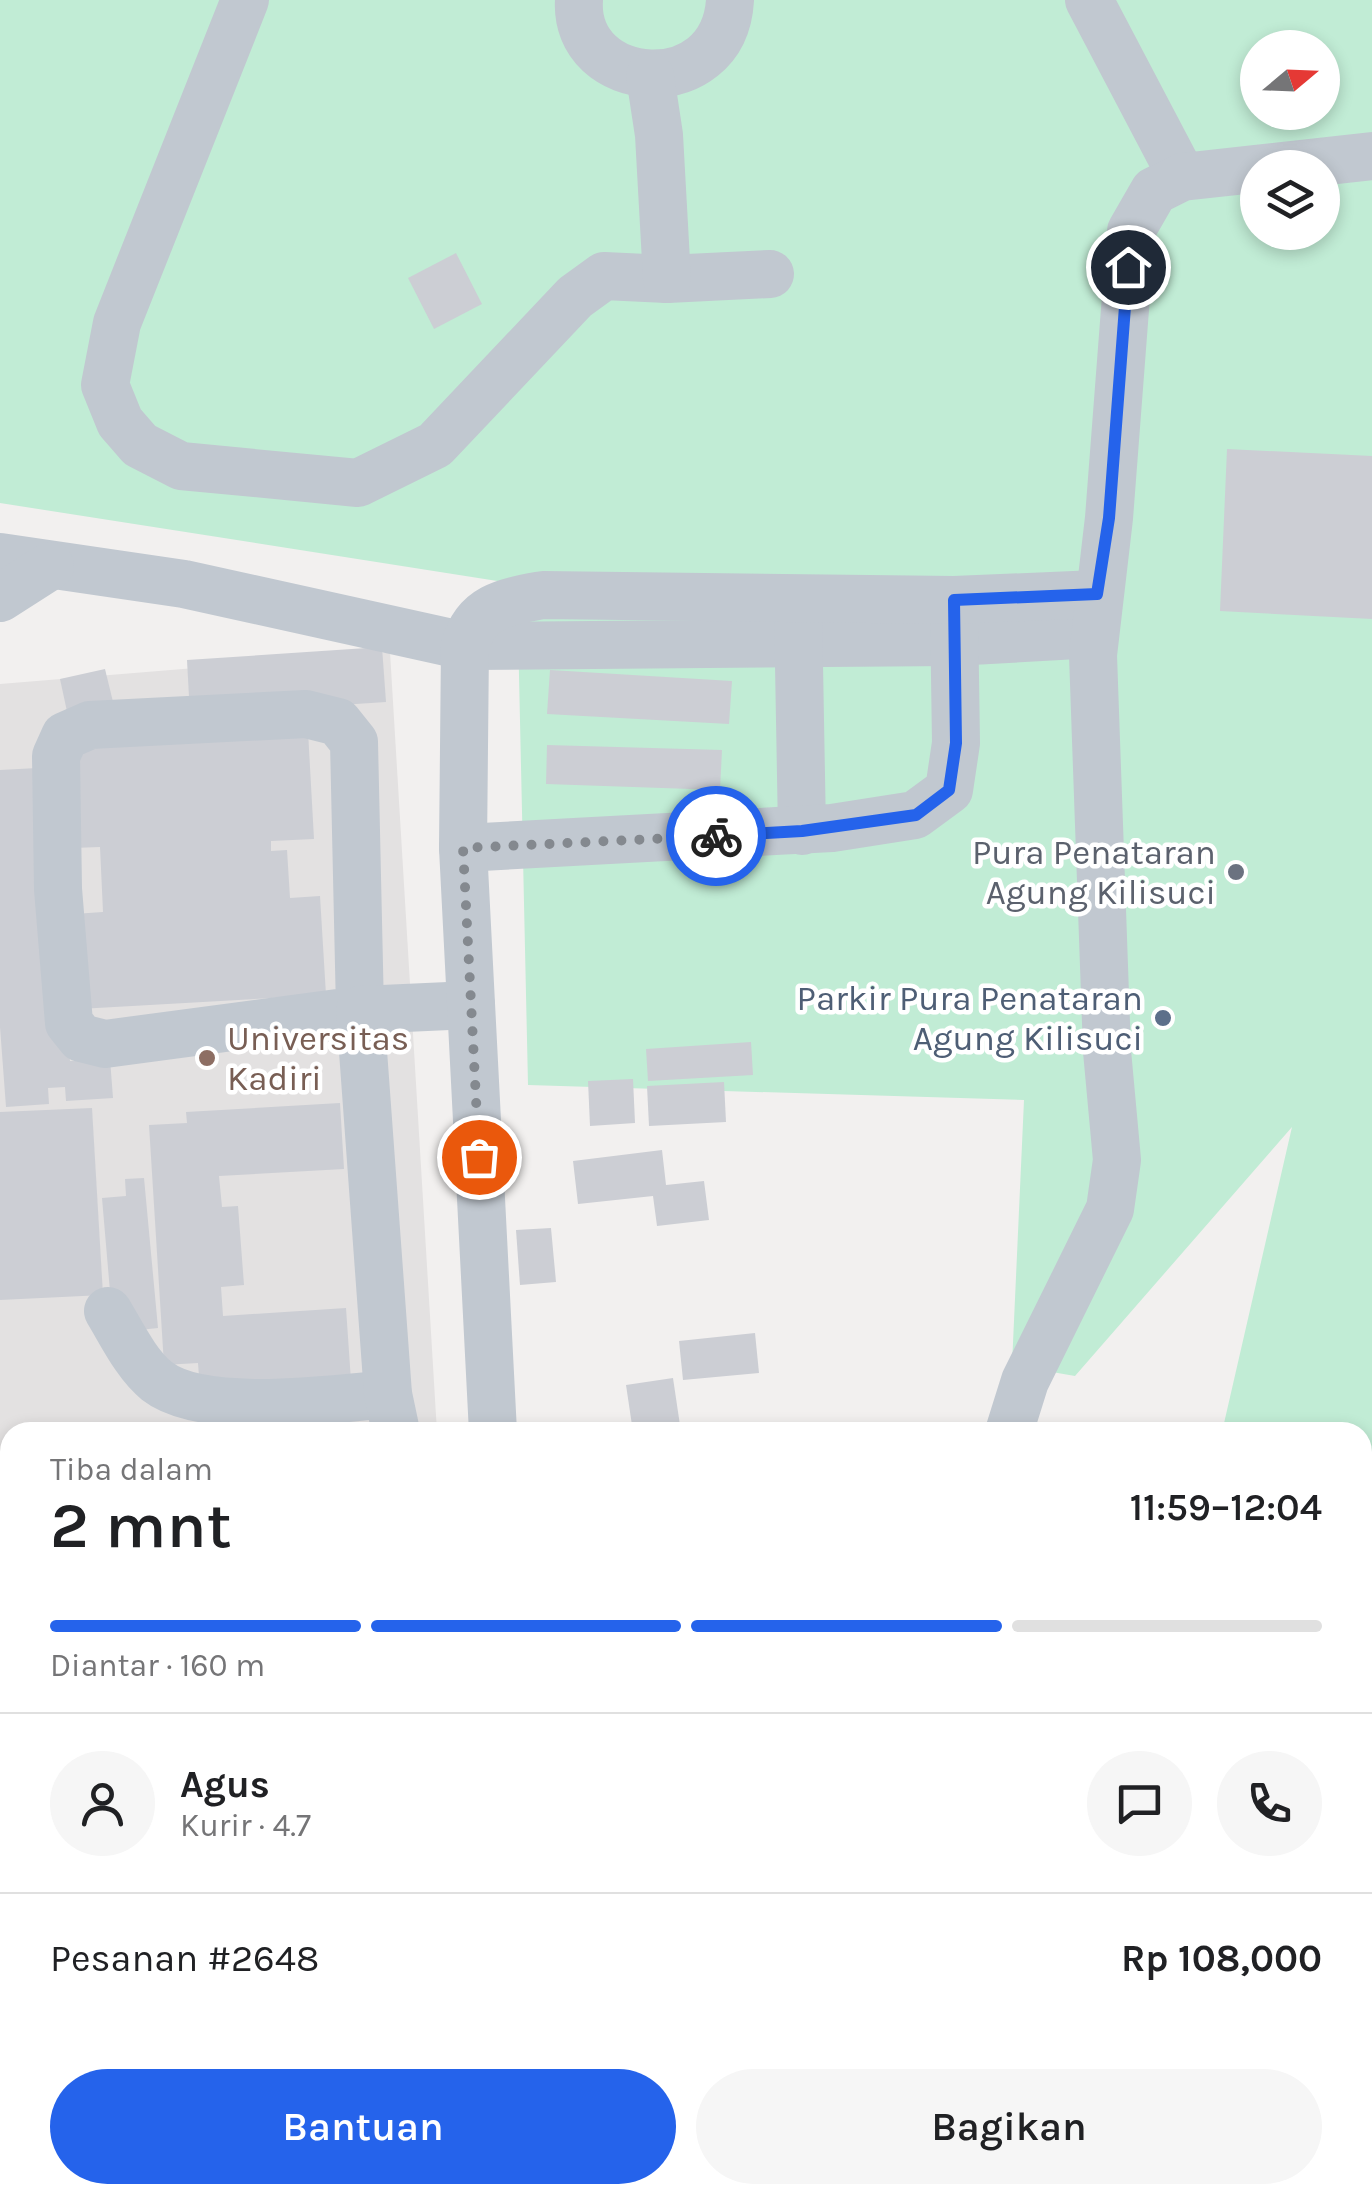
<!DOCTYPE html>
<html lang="id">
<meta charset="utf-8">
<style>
:root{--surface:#fff;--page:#f6f6f6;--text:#202124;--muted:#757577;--line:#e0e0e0;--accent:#2563eb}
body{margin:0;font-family:Karla,sans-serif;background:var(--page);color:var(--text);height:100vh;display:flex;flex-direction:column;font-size:38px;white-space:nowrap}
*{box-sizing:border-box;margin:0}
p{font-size:32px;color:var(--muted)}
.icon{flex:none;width:55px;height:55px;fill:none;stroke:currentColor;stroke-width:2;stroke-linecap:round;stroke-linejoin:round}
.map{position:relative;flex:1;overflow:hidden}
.panel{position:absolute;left:0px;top:1422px;width:1372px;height:782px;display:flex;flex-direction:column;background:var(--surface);border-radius:30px 30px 0 0;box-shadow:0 5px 15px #0003}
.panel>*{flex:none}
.needle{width:65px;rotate:71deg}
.tools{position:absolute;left:1240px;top:30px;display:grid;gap:20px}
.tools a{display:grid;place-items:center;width:100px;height:100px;border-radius:50%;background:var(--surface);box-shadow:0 5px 15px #0003;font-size:50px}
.pin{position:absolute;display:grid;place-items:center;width:85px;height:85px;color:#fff;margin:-42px;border:5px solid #fff;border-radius:50%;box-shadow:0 2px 10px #0007}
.courier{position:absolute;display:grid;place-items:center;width:100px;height:100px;margin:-50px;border:8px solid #2563eb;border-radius:50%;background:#fff;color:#222;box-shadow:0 2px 12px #0007}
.summary em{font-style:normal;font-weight:600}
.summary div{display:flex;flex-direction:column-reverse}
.summary{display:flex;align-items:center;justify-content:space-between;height:170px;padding:0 50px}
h1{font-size:65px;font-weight:600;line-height:75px}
.bar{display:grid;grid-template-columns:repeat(4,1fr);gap:15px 10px;align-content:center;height:120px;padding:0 50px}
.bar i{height:12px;border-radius:8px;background:var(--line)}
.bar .selected{background:var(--accent)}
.bar p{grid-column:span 4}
.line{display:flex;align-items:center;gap:25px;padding:0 50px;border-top:2px solid var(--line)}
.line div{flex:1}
.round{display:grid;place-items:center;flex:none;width:105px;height:105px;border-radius:52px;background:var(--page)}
.action{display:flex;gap:20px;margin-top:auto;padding:20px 50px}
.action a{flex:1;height:115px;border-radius:60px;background:var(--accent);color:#fff;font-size:40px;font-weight:600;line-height:115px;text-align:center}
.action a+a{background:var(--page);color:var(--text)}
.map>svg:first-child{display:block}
.education{fill:#e3e1e1}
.green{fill:#c1ecd5;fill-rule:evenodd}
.building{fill:#ccced4}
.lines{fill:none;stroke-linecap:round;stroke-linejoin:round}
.minor{stroke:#c1c8d0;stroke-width:48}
.done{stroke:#84898f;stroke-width:10;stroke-dasharray:0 18}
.route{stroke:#2563eb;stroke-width:12}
.worship-dot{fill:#6b7280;stroke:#fff;stroke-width:4}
.service-dot{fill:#5c6f8a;stroke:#fff;stroke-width:4}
.education-dot{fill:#8d6e63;stroke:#fff;stroke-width:4}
.labels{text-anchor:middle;stroke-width:9;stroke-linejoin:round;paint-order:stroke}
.worship-label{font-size:35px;fill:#5b616d;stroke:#fff;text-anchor:end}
.service-label{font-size:35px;fill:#4e5e75;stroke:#fff;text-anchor:end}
.education-label{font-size:35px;fill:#785e54;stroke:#fff;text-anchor:start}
</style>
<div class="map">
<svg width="1372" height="2203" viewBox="0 0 1372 2203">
<rect width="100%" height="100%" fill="#f2f0ef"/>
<path class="education" d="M390 652 437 1432H10V1798H0V684Z"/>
<g class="green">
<path d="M0 0H1372V2203H550L549 2195H1362V1432H1222L1292 1127 1075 1376 1012 1365 1024 1100 528 1085 517 584 0 503ZM1258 48H1322V112H1258ZM1258 168H1322V232H1258Z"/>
<path d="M10 1938V2068L0 2069V1939Z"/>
</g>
<g class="building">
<path d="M456 253 482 304 434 329 408 278Z"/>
<path d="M1227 449 1372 456V619L1220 611Z"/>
<path d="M382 647 386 702 190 715 187 660Z"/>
<path d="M105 669 114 706 68 716 60 679Z"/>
<path d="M550 670 732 681 729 724 547 714Z"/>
<path d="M308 731 314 839 271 841V851L287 850 290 898 320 896 326 995 79 1009 74 914 103 912 100 847 73 848 67 744Z"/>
<path d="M547 745 722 750 720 790 546 784Z"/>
<path d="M37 768 70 1061 110 1059 113 1098 66 1101 65 1087 48 1088 49 1104 6 1107 0 1027V770Z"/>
<path d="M751 1042 753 1075 648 1081 646 1049Z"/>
<path d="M633 1079 635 1123 590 1126 588 1081Z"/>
<path d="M724 1082 726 1122 649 1126 647 1086Z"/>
<path d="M340 1103 344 1169 219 1176 222 1207 238 1206 244 1285 221 1287 223 1316 346 1308 351 1381 200 1390 198 1363 164 1365 149 1125 187 1123 186 1112Z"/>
<path d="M92 1108 103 1295 0 1300V1112Z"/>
<path d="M662 1150 666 1185 704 1181 709 1220 657 1226 653 1196 578 1204 573 1161Z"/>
<path d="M144 1178 158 1328 130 1331 111 1303 102 1198 126 1196 125 1179Z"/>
<path d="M551 1228 556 1282 520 1285 516 1230Z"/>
<path d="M755 1333 759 1373 683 1380 679 1341Z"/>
<path d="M673 1378 681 1432H633L626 1385Z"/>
<path d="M10 1457V1772H6L0 1695V1458Z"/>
</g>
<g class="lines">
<g class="minor">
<path d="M245 0 117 323 105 385 120 422 140 445 181 466 358 483 435 445 575 297 604 276 667 279 770 274"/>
<path d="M579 0C573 92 724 104 730 0"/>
<path d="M1089 0 1182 177"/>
<path d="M650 76 659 135 667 279"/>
<path d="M0 557 184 584 465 646 953 642 1095 634"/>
<path d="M0 598 50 566"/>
<path d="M798 609 802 831"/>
<path d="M306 714 338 722 354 742 360 1010 105 1044 81 1038 69 1023 58 889 56 756 65 736 90 725Z"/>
<path d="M463 848 832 828 915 815 949 790 956 743 954 610"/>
<path d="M108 1311C122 1334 136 1364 157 1381 203 1417 332 1399 388 1394"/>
<path d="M396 1432 388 1394 360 1010 471 1005"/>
<path d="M493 1432 463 848 465 646C476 606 505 602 543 595L954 600 1097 594"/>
<path d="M1009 1432 1025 1381 1110 1209 1117 1160 1107 1051 1093 655 1109 518 1131 231 1154 191 1182 177 1372 156"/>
<path d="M534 2195V2203"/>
<path d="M985 2203V2195"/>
</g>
</g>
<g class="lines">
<path class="done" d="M479 1157 463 848 716 836"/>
<path class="route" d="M716 836 802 831 916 815 949 790 956 743 954 600 1097 594 1109 518 1128 267"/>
</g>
<circle class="worship-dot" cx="1236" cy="872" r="10"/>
<circle class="service-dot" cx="1163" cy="1018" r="10"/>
<circle class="education-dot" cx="207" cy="1058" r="10"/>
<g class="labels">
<g class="worship-label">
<text x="1216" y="864">Pura Penataran<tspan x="1216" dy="40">Agung Kilisuci</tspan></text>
</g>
<g class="service-label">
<text x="1143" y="1010">Parkir Pura Penataran<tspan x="1143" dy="40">Agung Kilisuci</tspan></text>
</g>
<g class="education-label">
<text x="227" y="1050">Universitas<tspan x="227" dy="40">Kadiri</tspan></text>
</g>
</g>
</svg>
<div class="tools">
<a><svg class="needle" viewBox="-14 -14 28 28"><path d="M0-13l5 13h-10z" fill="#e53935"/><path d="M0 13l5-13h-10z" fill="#757577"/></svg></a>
<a><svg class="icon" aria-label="layers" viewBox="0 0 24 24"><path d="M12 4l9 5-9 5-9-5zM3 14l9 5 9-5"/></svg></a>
</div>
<div class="pin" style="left:479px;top:1157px;background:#ea580c"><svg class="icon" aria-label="bag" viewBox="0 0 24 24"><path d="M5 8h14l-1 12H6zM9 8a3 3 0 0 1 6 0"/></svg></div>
<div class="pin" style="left:1128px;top:267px;background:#1f2937"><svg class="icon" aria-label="home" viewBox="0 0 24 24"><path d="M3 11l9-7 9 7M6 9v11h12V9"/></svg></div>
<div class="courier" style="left:716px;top:836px"><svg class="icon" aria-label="bike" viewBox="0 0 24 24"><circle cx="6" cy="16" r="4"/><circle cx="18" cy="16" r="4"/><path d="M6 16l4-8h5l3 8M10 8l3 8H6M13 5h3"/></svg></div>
<section class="panel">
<div class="summary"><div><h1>2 mnt</h1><p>Tiba dalam</p></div><em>11:59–12:04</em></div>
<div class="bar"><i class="selected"></i><i class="selected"></i><i class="selected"></i><i></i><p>Diantar · 160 m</p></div>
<div class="line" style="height:180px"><a class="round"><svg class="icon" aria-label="person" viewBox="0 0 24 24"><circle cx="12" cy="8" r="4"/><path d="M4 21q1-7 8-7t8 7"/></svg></a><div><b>Agus</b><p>Kurir · 4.7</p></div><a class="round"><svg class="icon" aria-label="chat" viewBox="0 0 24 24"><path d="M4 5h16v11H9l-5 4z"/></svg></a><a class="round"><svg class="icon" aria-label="phone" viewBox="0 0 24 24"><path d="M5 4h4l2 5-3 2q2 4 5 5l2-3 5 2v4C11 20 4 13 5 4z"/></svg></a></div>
<div class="line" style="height:130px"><div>Pesanan #2648</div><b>Rp 108,000</b></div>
<div class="action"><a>Bantuan</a><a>Bagikan</a></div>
</section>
</div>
